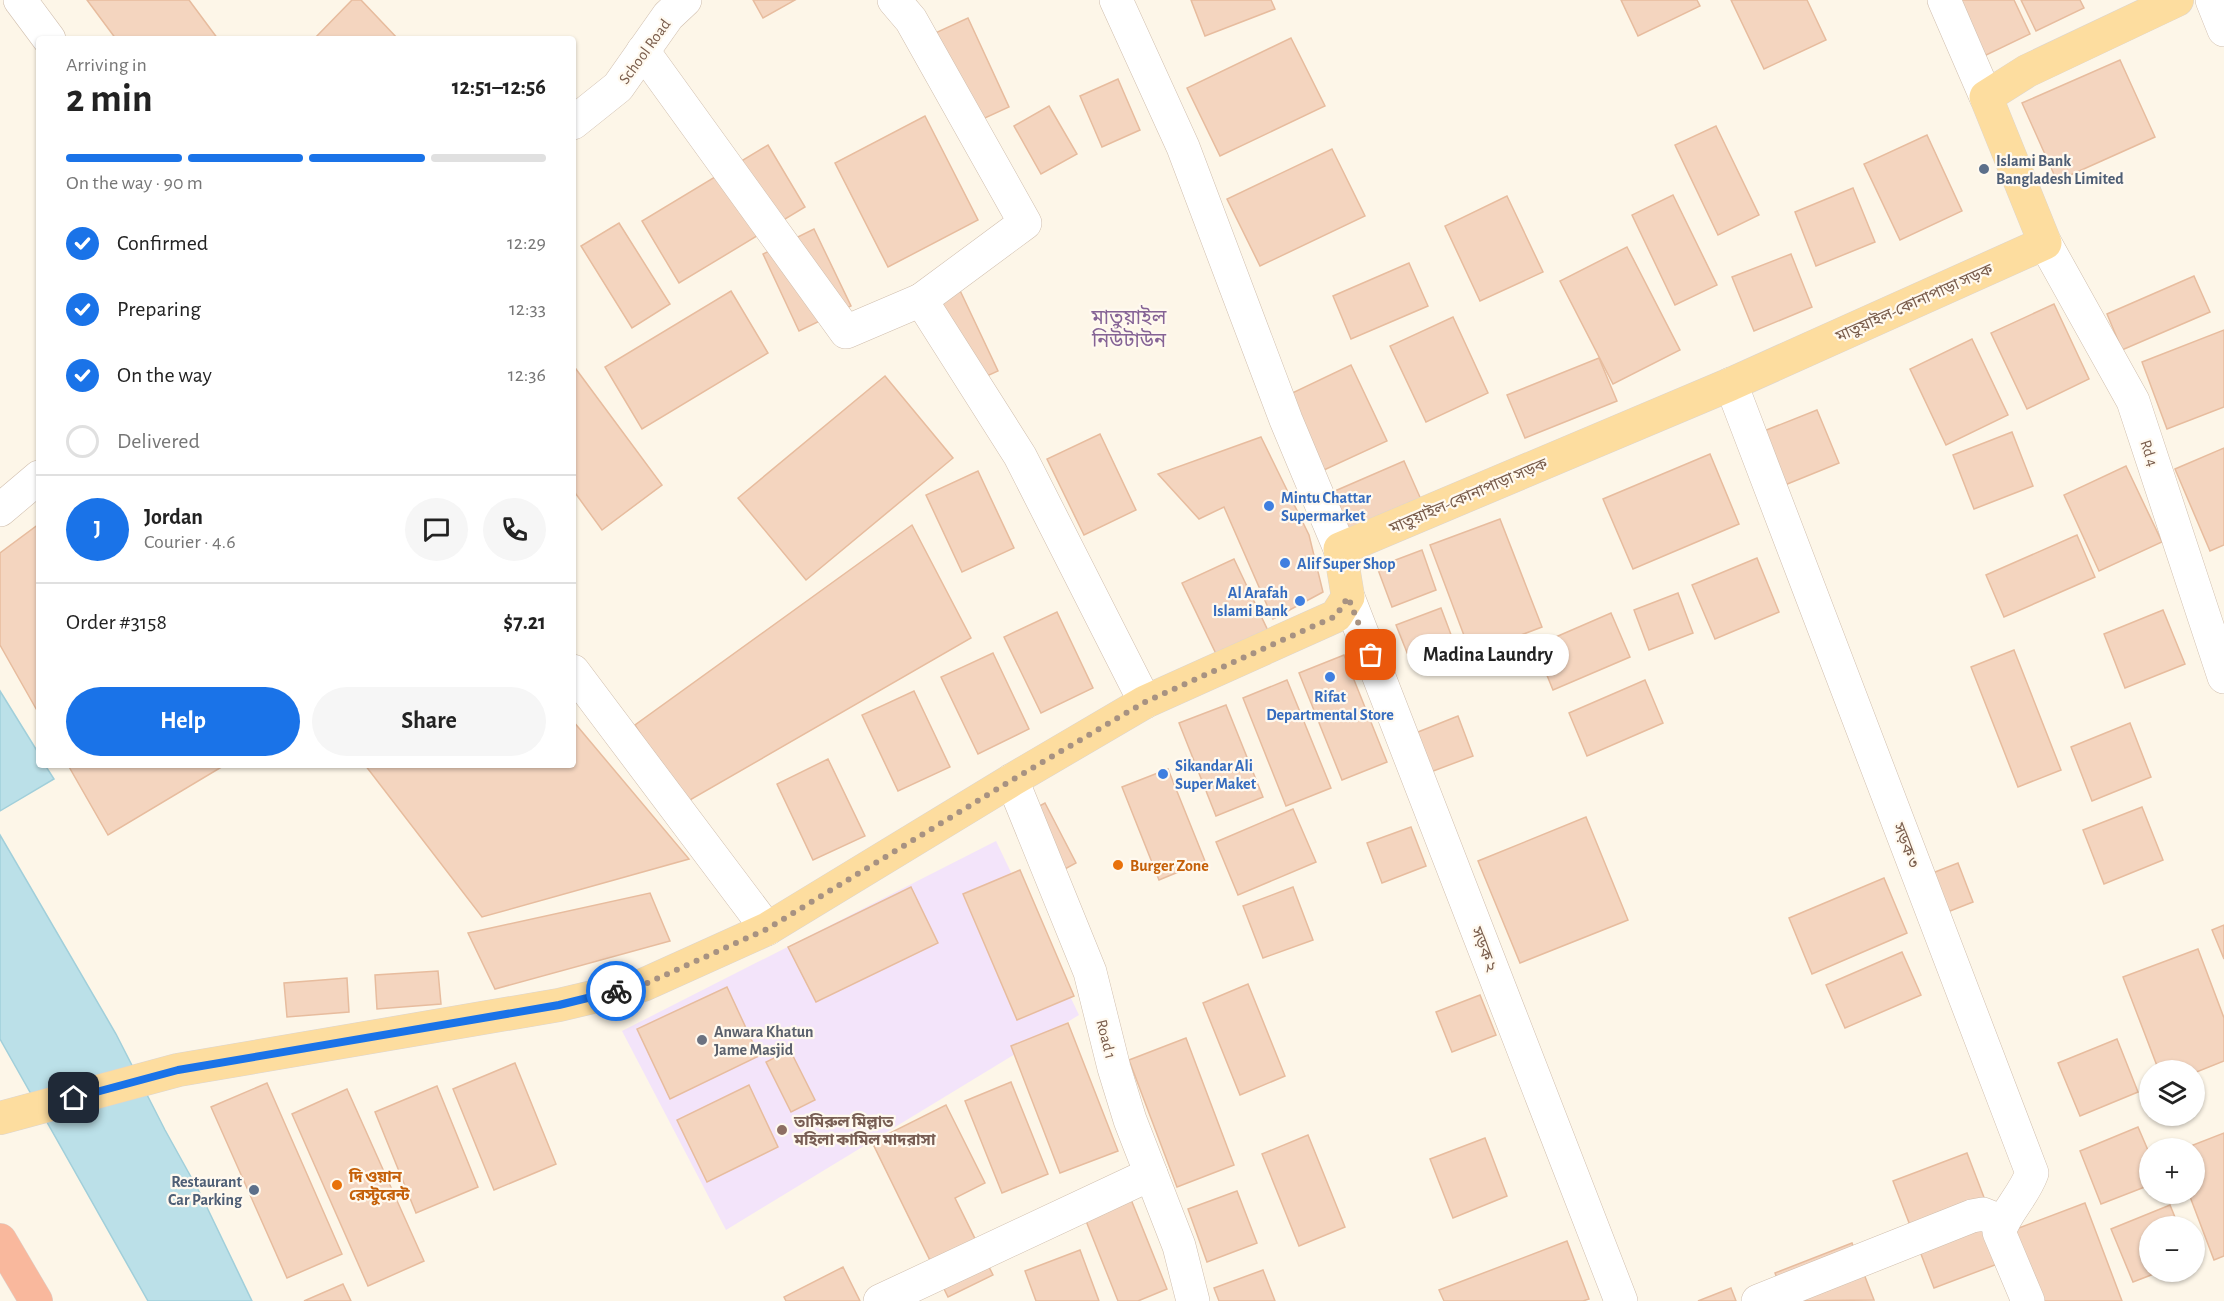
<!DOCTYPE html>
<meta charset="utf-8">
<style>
:root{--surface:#fff;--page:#f6f6f6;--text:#222;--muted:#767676;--line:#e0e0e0;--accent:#1a73e8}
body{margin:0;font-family:"Alegreya Sans","Noto Sans Bengali",sans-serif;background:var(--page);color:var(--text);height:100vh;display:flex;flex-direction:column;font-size:22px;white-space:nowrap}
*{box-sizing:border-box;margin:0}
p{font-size:20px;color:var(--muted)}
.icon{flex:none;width:33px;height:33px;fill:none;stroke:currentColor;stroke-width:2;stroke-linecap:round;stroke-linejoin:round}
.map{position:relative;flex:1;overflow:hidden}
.sheet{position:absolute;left:36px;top:36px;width:540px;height:732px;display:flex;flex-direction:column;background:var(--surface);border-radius:6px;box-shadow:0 2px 4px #0004}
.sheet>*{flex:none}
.controls{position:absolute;left:2139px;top:1060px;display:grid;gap:12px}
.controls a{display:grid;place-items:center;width:66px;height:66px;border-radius:50%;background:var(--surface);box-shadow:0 2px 4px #0004;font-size:30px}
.pin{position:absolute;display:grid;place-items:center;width:51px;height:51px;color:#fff;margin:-26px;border-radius:12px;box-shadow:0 3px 9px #0006}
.courier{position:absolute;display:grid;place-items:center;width:60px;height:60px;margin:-30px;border:4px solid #1a73e8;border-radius:50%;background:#fff;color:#222;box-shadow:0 2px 8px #0007}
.bubble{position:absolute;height:42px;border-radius:21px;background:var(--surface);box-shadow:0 2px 4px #0004;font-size:20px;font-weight:700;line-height:42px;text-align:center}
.headline em{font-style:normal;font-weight:700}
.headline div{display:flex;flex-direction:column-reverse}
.headline{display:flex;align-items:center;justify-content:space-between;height:102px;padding:0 30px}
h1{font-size:39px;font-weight:700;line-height:45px}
.bar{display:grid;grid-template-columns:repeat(4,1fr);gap:9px 6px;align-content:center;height:72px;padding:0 30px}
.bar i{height:8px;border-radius:4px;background:var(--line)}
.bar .on{background:var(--accent)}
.bar p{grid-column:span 4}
.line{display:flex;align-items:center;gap:15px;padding:0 30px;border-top:2px solid var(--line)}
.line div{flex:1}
.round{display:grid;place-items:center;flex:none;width:63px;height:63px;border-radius:32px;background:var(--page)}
ol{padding:0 30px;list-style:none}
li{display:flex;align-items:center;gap:18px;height:66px}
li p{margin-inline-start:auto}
li .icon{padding:6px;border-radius:50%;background:var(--accent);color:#fff;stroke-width:4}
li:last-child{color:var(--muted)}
li i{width:33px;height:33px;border:3px solid var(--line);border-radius:50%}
.cta{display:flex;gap:12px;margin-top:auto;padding:12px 30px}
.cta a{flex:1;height:69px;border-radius:36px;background:var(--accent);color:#fff;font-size:24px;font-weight:700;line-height:69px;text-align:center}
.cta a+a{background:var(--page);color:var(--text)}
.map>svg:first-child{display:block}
.education{fill:#f3e4fa}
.water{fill:#bbe0e8;stroke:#a1cfda;stroke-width:1.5}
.building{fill:#f4d5bf;stroke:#e7bc9e;stroke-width:1.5}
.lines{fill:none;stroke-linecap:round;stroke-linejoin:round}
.minor-casing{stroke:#d0bead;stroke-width:34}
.major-casing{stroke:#dcd5d0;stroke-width:34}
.highway-casing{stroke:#dcd5d0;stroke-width:34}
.minor{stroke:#fff;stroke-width:33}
.major{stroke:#fddd9f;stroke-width:33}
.highway{stroke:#f9b89d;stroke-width:33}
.done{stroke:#a79282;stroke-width:6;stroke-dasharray:0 10.8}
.route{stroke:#1a73e8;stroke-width:8}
.service-dot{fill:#5c6f8a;stroke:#fff9ef;stroke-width:2}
.shop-dot{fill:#3f7fe0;stroke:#fff9ef;stroke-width:2}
.food-dot{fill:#e8710a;stroke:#fff9ef;stroke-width:2}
.worship-dot{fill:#6b7280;stroke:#fff9ef;stroke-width:2}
.education-dot{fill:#8d6e63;stroke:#fff9ef;stroke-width:2}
.labels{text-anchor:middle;stroke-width:4.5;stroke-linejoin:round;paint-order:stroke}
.street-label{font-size:16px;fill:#795c4b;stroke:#fff9ef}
.service-label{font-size:16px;font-weight:bold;fill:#4e5e75;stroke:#fff9ef;text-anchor:start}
.shop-label{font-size:16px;font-weight:bold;fill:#366cbe;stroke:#fff9ef;text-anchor:start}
.food-label{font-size:16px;font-weight:bold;fill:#c56008;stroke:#fff9ef;text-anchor:start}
.worship-label{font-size:16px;font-weight:bold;fill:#5b616d;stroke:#fff9ef;text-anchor:start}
.education-label{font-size:16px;font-weight:bold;fill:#785e54;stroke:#fff9ef;text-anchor:start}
.quarter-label{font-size:20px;fill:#856395;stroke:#fff9ef}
</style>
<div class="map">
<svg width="2224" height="1301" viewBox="0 0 2224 1301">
<rect width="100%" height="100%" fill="#fdf6e8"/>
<path class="education" d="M996 841 1079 1015 726 1230 622 1031Z"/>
<g class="water">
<path d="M0 691 39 754V765H45L54 779 0 811Z"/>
<path d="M0 835 116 1034 165 1130 201 1195 252 1301H148L0 1039Z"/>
</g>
<g class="building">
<path d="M87 0H189L218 39H116Z"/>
<path d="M352 0H361L398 39H314Z"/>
<path d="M753 0H795L763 18Z"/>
<path d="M1191 0H1271L1275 9 1205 36Z"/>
<path d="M1621 0H1697L1700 6 1638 36Z"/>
<path d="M1731 0H1807L1826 40 1764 69Z"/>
<path d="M1954 0H2014L2030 34 1982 57Z"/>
<path d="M2021 0H2080L2084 8 2036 31Z"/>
<path d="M968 18 1009 107 974 123 933 34Z"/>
<path d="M1291 38 1325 106 1220 156 1187 88Z"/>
<path d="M2120 60 2155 137 2057 181 2022 103Z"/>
<path d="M1118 79 1140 130 1102 147 1080 96Z"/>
<path d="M1049 106 1077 154 1041 174 1014 126Z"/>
<path d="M925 116 978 220 888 267 835 163Z"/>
<path d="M1716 126 1759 215 1718 235 1675 145Z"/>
<path d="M1927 135 1962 211 1900 240 1864 164Z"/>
<path d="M768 145 805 207 679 283 642 221Z"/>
<path d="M1332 149 1365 216 1260 266 1227 199Z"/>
<path d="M1853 188 1875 242 1816 266 1795 212Z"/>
<path d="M1673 195 1717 285 1675 305 1632 215Z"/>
<path d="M1507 196 1543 272 1480 301 1445 226Z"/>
<path d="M619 223 670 304 632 328 581 246Z"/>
<path d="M814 229 851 306 799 331 763 254Z"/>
<path d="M1627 247 1680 350 1613 384 1560 281Z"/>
<path d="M1791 254 1812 307 1754 331 1732 277Z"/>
<path d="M1409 263 1428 306 1351 339 1333 296Z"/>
<path d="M2194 276 2210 312 2122 350 2107 314Z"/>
<path d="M956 282 998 371 963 387 921 298Z"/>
<path d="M731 291 768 353 642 429 605 367Z"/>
<path d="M2054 304 2089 379 2027 409 1991 333Z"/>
<path d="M1453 317 1488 393 1426 422 1390 346Z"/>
<path d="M2224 330V407L2167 429 2142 362Z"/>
<path d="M1972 339 2008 415 1946 445 1910 369Z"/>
<path d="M1599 358 1617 401 1525 438 1507 395Z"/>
<path d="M573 365 662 485 602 530 573 490Z"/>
<path d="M1351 365 1387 441 1324 470 1288 395Z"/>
<path d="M885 376 953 458 806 580 738 498Z"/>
<path d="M1817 410 1839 463 1780 487 1759 433Z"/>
<path d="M2012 432 2033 486 1974 509 1953 455Z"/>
<path d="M1100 434 1136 510 1084 535 1047 459Z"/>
<path d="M1261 437 1309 535 1323 592 1273 619 1224 507 1199 519 1158 474Z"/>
<path d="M2224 448V545L2210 551 2175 469Z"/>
<path d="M1710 454 1739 524 1633 569 1603 499Z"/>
<path d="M1404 461 1423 504 1346 537 1328 494Z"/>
<path d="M2126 466 2162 542 2099 571 2064 495Z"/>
<path d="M978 471 1014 548 962 572 926 495Z"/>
<path d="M1500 519 1542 627 1471 654 1430 545Z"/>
<path d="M39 524V714L0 645V553Z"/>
<path d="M912 525 971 638 683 804 635 725Z"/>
<path d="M2077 535 2095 577 2004 617 1986 575Z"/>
<path d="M1422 550 1436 590 1392 607 1377 567Z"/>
<path d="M1757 558 1779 612 1715 639 1692 585Z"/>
<path d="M1234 559 1270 635 1219 660 1182 583Z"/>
<path d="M1678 593 1693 633 1649 650 1634 610Z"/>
<path d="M1441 608 1456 648 1412 665 1396 625Z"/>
<path d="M2163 610 2185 664 2125 688 2104 634Z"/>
<path d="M1057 612 1093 688 1041 713 1004 637Z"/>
<path d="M1611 613 1630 657 1553 690 1535 646Z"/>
<path d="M2014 650 2061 770 2018 787 1971 667Z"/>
<path d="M993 653 1029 729 978 754 941 677Z"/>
<path d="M1344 655 1387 762 1342 780 1299 673Z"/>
<path d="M1287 680 1331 788 1286 806 1243 698Z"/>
<path d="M1645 680 1663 723 1587 756 1569 713Z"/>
<path d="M914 691 950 767 898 791 862 715Z"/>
<path d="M1226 705 1263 797 1216 816 1179 723Z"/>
<path d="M1458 716 1473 756 1428 773 1413 734Z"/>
<path d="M573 721 689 859 482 917 365 765H573Z"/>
<path d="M2130 723 2151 777 2092 801 2071 747Z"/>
<path d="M828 759 865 836 813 860 777 784Z"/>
<path d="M68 765H225L108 835Z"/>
<path d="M1168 769 1205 861 1159 880 1122 787Z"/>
<path d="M1045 803 1076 863 1054 875 1024 814Z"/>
<path d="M2142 807 2163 860 2104 884 2083 830Z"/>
<path d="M1293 809 1316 862 1238 895 1216 842Z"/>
<path d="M1586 817 1628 920 1520 963 1478 861Z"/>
<path d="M1411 827 1426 866 1382 883 1367 843Z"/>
<path d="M1958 863 1973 902 1945 913 1930 874Z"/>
<path d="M1020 870 1074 996 1017 1020 963 894Z"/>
<path d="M1884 878 1907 933 1812 974 1789 918Z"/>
<path d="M911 887 938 943 816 1002 788 947Z"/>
<path d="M1293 887 1313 940 1263 958 1243 906Z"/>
<path d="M650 893 670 941 495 989 468 933Z"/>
<path d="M2224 925V959L2212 930Z"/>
<path d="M2198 949 2224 1018V1061L2194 1073 2159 1071 2123 977Z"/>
<path d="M1902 952 1921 995 1845 1028 1826 985Z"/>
<path d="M438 971 441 1004 377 1009 375 975Z"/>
<path d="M347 978 349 1012 287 1017 284 983Z"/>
<path d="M1248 984 1285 1076 1240 1095 1203 1003Z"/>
<path d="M727 987 759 1056 670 1099 637 1029Z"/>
<path d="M1480 995 1496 1035 1452 1052 1436 1012Z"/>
<path d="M1068 1023 1118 1151 1060 1173 1011 1046Z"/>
<path d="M1186 1038 1234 1165 1177 1187 1129 1060Z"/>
<path d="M2117 1039 2138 1092 2080 1116 2058 1063Z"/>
<path d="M790 1050 815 1100 791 1112 766 1062Z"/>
<path d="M515 1063 556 1164 494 1190 453 1089Z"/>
<path d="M1011 1082 1048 1174 1002 1193 965 1101Z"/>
<path d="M267 1083 342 1254 287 1278 211 1107Z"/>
<path d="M749 1085 778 1147 707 1182 677 1120Z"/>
<path d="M437 1086 478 1187 416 1213 375 1112Z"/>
<path d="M347 1089 424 1261 368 1286 292 1114Z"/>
<path d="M946 1105 985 1183 955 1198 993 1275 948 1297 872 1142Z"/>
<path d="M2138 1127 2150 1155V1185L2101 1204 2080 1151Z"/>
<path d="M2224 1133V1256L2214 1260 2189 1194H2194V1149H2183Z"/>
<path d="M1308 1135 1345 1227 1299 1246 1262 1154Z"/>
<path d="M1485 1138 1507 1196 1453 1218 1430 1159Z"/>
<path d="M1967 1153 2008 1260 1934 1288 1893 1181Z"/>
<path d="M1237 1191 1257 1243 1207 1262 1188 1209Z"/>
<path d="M1130 1197 1167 1289 1138 1301H1118L1084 1216Z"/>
<path d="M2085 1203 2122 1301H2038L2011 1231Z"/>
<path d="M2170 1205 2179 1227H2150V1272H2159L2133 1282 2111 1229Z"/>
<path d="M1567 1241 1589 1299 1583 1301H1444L1439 1290Z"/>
<path d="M1852 1243 1874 1300 1785 1301 1775 1273Z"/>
<path d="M1080 1250 1099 1301H1036L1025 1271Z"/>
<path d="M843 1267 860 1301H786L784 1297Z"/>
<path d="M1263 1270 1275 1301H1219L1214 1288Z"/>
<path d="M343 1284 351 1301H304Z"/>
<path d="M1731 1288 1736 1301H1698Z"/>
</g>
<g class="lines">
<g class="minor-casing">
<g id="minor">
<path d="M20 0 49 39"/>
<path d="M894 0 911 20 1025 223 921 300 1020 456 1145 702"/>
<path d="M1116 0 1183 147 1286 420 1340 549"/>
<path d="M1944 0 1986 97"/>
<path d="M2212 0 2224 30"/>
<path d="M643 51 846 332 921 300"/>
<path d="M573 123 618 87 668 16 685 0"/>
<path d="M2045 243 2133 401 2224 677"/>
<path d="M1731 384 2032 1173C2024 1195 2007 1210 1999 1232L2028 1301"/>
<path d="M0 510 39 477"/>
<path d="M1348 597 1621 1301"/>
<path d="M573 671 767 929"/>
<path d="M1012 780 1090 972 1114 1068 1130 1120 1179 1246 1193 1301"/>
<path d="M880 1301 1151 1174"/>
<path d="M1758 1301 1972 1216 1983 1214 2003 1222"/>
</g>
</g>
<g class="major-casing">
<path id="major" d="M0 1118 178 1070 559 1005 643 985 767 929 1012 780 1145 702 1336 616 1348 597 1340 549 1731 384 2045 243 1986 97 2027 71 2177 0"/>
</g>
<g class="highway-casing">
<path id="highway" d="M0 1240 36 1301"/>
</g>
<use href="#minor" class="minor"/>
<use href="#major" class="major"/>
<use href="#highway" class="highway"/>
</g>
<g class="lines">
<path class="done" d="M616 991 643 985 767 929 1012 780 1145 702 1336 616 1348 597 1371 655"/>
<path class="route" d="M74 1098 178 1070 559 1005 616 991"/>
</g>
<g class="service-dot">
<circle cx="1984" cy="169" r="6"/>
<circle cx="254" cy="1190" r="6"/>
</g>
<g class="shop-dot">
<circle cx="1269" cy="506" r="6"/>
<circle cx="1285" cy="563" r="6"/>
<circle cx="1300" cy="601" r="6"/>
<circle cx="1330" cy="677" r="6"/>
<circle cx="1163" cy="774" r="6"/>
</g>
<g class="food-dot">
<circle cx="1118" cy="865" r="6"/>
<circle cx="337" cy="1185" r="6"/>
</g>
<circle class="worship-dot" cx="702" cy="1040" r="6"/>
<circle class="education-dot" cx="782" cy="1130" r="6"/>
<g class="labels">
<g class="street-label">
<text transform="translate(644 51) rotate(-54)" y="6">School Road</text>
<text transform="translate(1914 302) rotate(-24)" y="6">মাতুয়াইল-কোনাপাড়া সড়ক</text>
<text transform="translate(2150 453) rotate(72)" y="6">Rd 4</text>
<text transform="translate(1468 495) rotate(-23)" y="6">মাতুয়াইল-কোনাপাড়া সড়ক</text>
<text transform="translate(1907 845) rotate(69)" y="6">সড়ক ৩</text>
<text transform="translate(1485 949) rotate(69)" y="6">সড়ক ২</text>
<text transform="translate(1107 1039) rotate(76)" y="6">Road 1</text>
</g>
<g class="service-label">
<text x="1996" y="166">Islami Bank<tspan x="1996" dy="18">Bangladesh Limited</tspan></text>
<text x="242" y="1187" text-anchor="end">Restaurant<tspan x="242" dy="18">Car Parking</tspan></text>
</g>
<g class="shop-label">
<text x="1281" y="503">Mintu Chattar<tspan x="1281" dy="18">Supermarket</tspan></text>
<text x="1297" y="569">Alif Super Shop</text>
<text x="1288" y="598" text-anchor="end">Al Arafah<tspan x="1288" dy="18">Islami Bank</tspan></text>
<text x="1330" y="702" text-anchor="middle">Rifat<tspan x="1330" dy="18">Departmental Store</tspan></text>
<text x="1175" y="771">Sikandar Ali<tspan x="1175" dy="18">Super Maket</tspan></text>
</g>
<g class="food-label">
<text x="1130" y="871">Burger Zone</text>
<text x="349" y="1182">দি ওয়ান<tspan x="349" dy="18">রেস্টুরেন্ট</tspan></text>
</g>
<g class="worship-label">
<text x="714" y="1037">Anwara Khatun<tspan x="714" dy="18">Jame Masjid</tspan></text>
</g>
<g class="education-label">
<text x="794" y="1127">তামিরুল মিল্লাত<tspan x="794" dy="18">মহিলা কামিল মাদরাসা</tspan></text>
</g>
<g class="quarter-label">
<text x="1129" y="324">মাতুয়াইল<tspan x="1129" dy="23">নিউটাউন</tspan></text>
</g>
</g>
</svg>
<div class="controls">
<a><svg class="icon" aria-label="layers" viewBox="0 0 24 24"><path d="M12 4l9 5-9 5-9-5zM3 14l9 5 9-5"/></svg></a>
<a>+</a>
<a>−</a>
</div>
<div class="pin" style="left:1371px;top:655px;background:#ea580c"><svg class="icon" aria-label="bag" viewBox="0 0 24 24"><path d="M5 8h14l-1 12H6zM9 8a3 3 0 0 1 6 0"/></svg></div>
<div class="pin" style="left:74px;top:1098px;background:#1f2937"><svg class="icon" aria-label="home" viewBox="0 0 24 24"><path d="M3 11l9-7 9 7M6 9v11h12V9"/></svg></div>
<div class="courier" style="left:616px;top:991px"><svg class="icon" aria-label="bike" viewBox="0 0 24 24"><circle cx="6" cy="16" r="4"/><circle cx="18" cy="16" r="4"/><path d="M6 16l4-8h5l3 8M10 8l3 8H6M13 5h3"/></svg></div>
<div class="bubble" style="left:1407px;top:634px;width:162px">Madina Laundry</div>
<section class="sheet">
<div class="headline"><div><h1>2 min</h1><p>Arriving in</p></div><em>12:51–12:56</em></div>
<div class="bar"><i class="on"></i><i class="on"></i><i class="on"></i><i></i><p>On the way · 90 m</p></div>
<ol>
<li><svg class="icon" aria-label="check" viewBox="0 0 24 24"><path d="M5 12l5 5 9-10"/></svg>Confirmed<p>12:29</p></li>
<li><svg class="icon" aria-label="check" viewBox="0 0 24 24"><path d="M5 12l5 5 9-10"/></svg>Preparing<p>12:33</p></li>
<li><svg class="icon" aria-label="check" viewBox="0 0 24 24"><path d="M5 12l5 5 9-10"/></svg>On the way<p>12:36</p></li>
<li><i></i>Delivered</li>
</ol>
<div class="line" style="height:108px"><b class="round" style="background:var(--accent);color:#fff">J</b><div><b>Jordan</b><p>Courier · 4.6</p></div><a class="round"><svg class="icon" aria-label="chat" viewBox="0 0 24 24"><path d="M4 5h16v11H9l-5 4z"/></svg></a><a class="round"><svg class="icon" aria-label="phone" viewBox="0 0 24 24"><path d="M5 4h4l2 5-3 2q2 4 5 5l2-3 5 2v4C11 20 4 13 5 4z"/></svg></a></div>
<div class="line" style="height:78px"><div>Order #3158</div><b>$7.21</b></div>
<div class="cta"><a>Help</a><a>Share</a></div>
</section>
</div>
